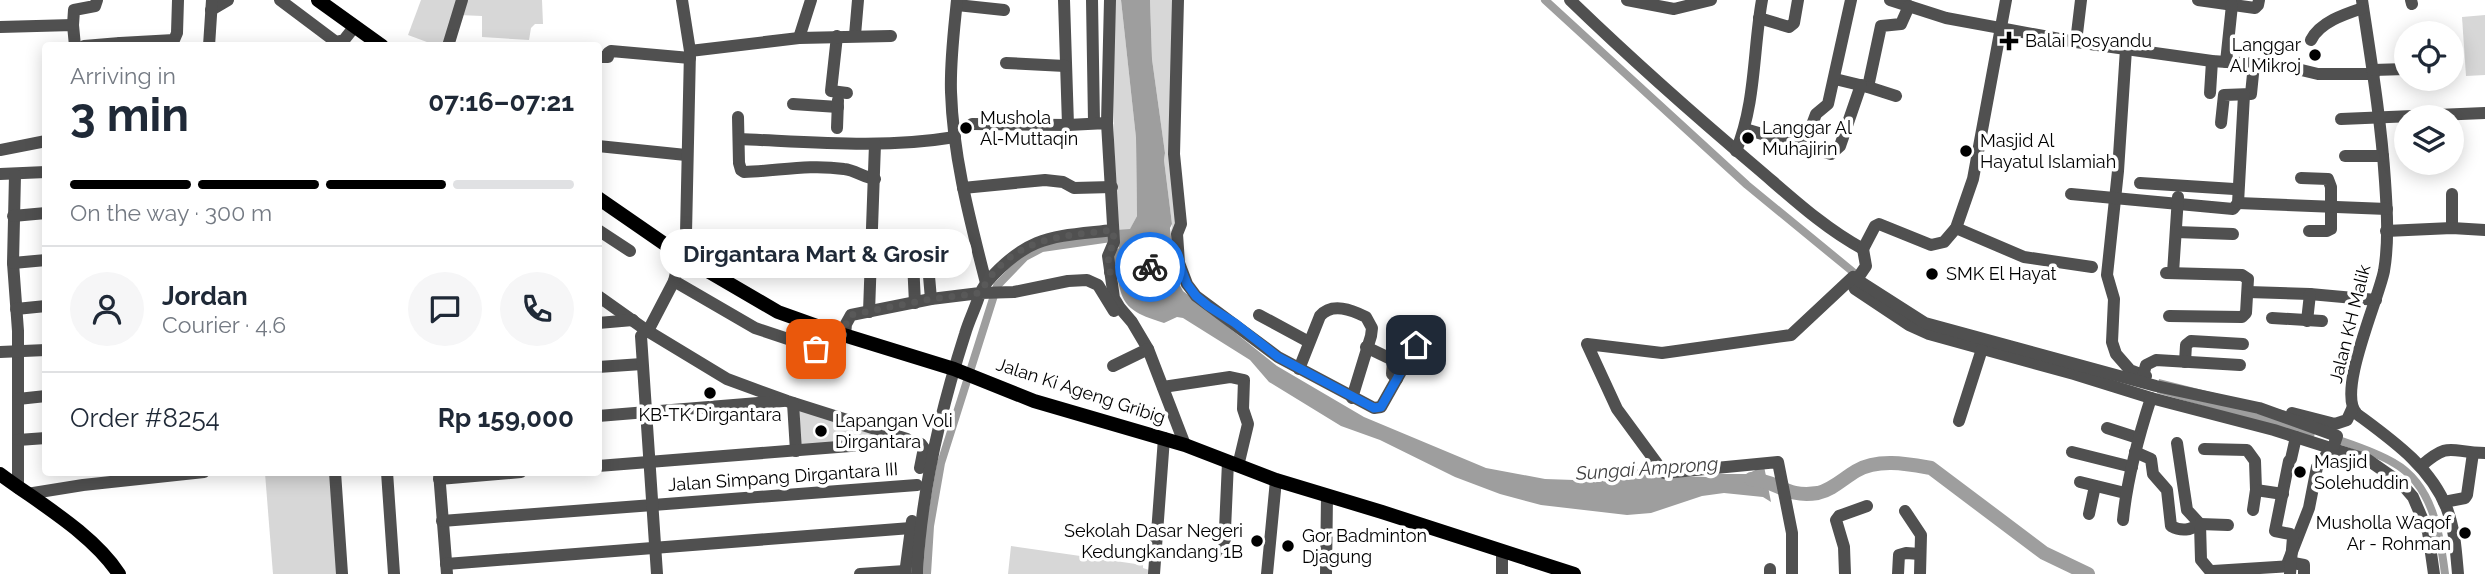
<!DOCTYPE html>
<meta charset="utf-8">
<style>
:root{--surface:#fff;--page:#f6f6f7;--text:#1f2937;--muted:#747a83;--line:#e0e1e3;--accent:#000}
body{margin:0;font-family:Raleway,sans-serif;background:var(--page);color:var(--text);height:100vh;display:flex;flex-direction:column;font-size:26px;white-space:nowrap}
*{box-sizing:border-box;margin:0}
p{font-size:23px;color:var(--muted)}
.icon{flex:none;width:38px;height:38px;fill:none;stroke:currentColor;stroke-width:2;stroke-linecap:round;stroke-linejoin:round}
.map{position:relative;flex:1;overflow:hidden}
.details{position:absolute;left:42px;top:42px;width:560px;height:434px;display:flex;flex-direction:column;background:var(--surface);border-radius:7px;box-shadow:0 4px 18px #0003}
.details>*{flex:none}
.fabs{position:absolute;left:2394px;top:21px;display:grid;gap:14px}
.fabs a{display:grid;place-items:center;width:70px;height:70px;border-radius:50%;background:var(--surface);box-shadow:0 4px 18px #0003;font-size:35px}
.pin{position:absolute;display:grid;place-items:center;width:60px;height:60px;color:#fff;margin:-30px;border-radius:14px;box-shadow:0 4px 10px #0006}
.courier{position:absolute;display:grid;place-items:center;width:70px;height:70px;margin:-35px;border:5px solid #1a73e8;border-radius:50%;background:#fff;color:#222;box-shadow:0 2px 9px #0007}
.bubble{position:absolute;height:49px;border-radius:24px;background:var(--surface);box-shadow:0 4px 18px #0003;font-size:23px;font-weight:700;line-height:49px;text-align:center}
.summary em{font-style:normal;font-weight:700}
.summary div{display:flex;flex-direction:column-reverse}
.summary{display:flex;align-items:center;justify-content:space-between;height:119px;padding:0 28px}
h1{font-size:46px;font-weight:700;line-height:52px}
.bar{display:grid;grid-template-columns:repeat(4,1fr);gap:10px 7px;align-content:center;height:84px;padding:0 28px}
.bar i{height:9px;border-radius:5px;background:var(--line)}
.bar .current{background:var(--accent)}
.bar p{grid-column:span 4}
.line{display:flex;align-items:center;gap:18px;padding:0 28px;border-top:2px solid var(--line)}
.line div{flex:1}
.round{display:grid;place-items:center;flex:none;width:74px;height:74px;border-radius:37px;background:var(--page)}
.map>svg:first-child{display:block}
.green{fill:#d7d7d7}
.water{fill:#9e9e9e}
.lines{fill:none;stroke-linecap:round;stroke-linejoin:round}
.canal{stroke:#9e9e9e;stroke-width:8}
.river{stroke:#9e9e9e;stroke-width:14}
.minor{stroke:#505050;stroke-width:12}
.major{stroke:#000;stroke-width:14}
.done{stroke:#595959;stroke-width:7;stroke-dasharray:0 12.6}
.route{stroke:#1a73e8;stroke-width:9}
.poi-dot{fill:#000;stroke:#fff;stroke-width:2.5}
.labels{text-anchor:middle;stroke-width:7;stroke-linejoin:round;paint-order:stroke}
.poi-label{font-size:18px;fill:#000;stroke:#fff;text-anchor:start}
.street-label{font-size:18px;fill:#000;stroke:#fff}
.water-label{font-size:19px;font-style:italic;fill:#3f3f3f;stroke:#fff}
</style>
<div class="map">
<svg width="2485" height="574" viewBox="0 0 2485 574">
<rect width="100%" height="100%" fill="#fff"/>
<g class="green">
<path d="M421 0H460L446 45H435L408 35Z"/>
<path d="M464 0H542L543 24H535L531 28 529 40 482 37V16L459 15Z"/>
<path d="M1111 0H1121L1136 138 1137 216 1130 230H1116Z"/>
<path d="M1150 0H1175L1179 222 1174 232H1171L1172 224 1164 160 1165 153 1152 59Z"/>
<path d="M2485 15V75L2466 76 2462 17Z"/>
<path d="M799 409 890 437 801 448Z"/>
<path d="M265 473H330L338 574H273Z"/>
<path d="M1011 546 1143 565V568L1149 570V574H1008Z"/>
</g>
<g class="water">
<path d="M1121 0H1150L1152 59 1165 153 1164 160 1172 224 1170 228 1174 262 1116 266 1113 262V252L1119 248 1117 244 1116 230 1130 229 1137 216 1136 138Z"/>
<path d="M1174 266 1176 279 1183 291 1277 366 1364 417 1486 468 1545 479 1574 480 1623 468 1658 472 1668 476 1709 477 1717 474H1747L1764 466 1771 502 1763 497 1724 493 1702 496 1651 513 1627 515 1541 505 1500 494 1455 477 1380 440 1341 426 1269 382 1250 360 1183 318 1177 317 1164 323C1144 316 1125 312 1120 289 1118 282 1117 279 1120 272Z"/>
<path d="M2159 379 2318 419 2314 437 2157 393Z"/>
</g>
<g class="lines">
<g class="canal">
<path d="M1545 0 1747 185 1858 276"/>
<path d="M2333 438C2353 445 2376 452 2394 463 2433 485 2440 534 2445 574"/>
<path d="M927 574 930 526 941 463 997 286 1025 257 1042 248 1118 237"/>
</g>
<path class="river" d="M1751 479C1780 481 1784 498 1818 493 1832 490 1844 478 1856 471 1878 458 1908 464 1931 468L2044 553 2088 574"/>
<g class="minor">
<path d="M280 0 336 42 344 40 355 26"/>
<path d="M1064 0 1068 125"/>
<path d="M1092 0 1094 122"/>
<path d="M1178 0 1174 154 1181 224 1177 234 1179 263 1187 284 1196 296 1278 357 1374 408 1381 407 1416 345"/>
<path d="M1570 0C1630 58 1693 114 1757 168 1791 197 1824 228 1863 249"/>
<path d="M1627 0 1674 9 1711 0"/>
<path d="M1890 0 1946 18 2076 42 2212 61 2285 66 2318 74H2374"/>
<path d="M2198 0 2255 8 2258 5 2259 0"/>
<path d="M2362 0C2371 60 2381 120 2385 181 2387 210 2389 242 2384 271 2378 301 2336 393 2357 414 2392 440 2431 467 2447 509 2455 530 2456 552 2458 574"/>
<path d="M2411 0 2412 4"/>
<path d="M957 5 1004 10"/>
<path d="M211 10 228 0"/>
<path d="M1759 18 1789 27 1794 23 1798 0"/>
<path d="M73 25 74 10 95 6 97 0"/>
<path d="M0 27 73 25 75 46"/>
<path d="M855 35 858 0"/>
<path d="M837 36 831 91 847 93"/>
<path d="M799 38 811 0"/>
<path d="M2311 40C2320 22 2345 14 2363 8"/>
<path d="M2076 42 2081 0"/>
<path d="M84 46 120 43"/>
<path d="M120 46V43L174 40 177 33 178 0"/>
<path d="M209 46 212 0"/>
<path d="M448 46 462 0"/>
<path d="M2126 49 2118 171 2107 275 2114 299 2112 342 2116 354 2130 370 2146 376"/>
<path d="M690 51 799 38 891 36"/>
<path d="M598 57H608V53L611 51 690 58"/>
<path d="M2226 62 2232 5"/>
<path d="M1006 63 1065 66"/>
<path d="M2373 70 2406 69"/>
<path d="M1835 79 1868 87 1881 26 1901 24 1909 6"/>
<path d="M1868 87 1896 96"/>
<path d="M2210 93 2212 61"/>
<path d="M793 104 838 107"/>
<path d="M738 117 739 163 741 170 744 172C779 171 808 164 844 169 855 170 863 177 875 179"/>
<path d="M2341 119 2485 113"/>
<path d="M1107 123 1110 0"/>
<path d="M2221 123 2224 95 2251 94 2254 64"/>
<path d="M972 124 1068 125 1107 123 1114 242 1108 256 1114 298 1120 308 1132 322 1148 349 1185 445"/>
<path d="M837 128 838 100"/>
<path d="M1745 129 1831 154 1840 146 1861 85"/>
<path d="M739 139C811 142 883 149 955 137"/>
<path d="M598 146 686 155"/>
<path d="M1804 146 1816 114 1828 104 1851 0"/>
<path d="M0 150 46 141"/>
<path d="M1736 151C1756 103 1753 50 1762 0"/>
<path d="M2345 156H2383"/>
<path d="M0 174 46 172"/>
<path d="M15 175 13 263 18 331V488"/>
<path d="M2301 178 2328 179 2331 187V229L2327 231H2309"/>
<path d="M2140 183 2234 189"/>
<path d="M963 188 1045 180 1063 182 1074 188 1112 187"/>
<path d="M2071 194 2233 209 2238 203 2244 95"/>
<path d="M2452 194V228"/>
<path d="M2238 203 2387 209"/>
<path d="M13 216 46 213"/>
<path d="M1956 228 2024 257 2092 267"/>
<path d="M598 230 630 251"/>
<path d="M2386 231 2452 228 2485 230"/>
<path d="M2176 232 2233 234"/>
<path d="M912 241 915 303"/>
<path d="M1863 249 1866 266 1853 285 1855 289 1909 325 1929 334 2074 374 2151 398 2274 430 2368 460 2401 483 2413 497 2428 532 2434 574"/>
<path d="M1863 249 1875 226 1879 224 1931 245 1944 242 1956 228 1973 179 2006 0"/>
<path d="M927 253 931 299"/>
<path d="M13 263 46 260"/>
<path d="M1110 272 1179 263"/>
<path d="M2166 273 2242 275 2248 279 2246 313 2242 317 2169 316"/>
<path d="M2173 273 2178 197"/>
<path d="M674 281 755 328 812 347 820 348 830 331"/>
<path d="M986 283C1029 234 1052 237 1113 230"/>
<path d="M2248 292 2310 294 2376 300"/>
<path d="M598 296 646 330 727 379 787 401 907 439"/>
<path d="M16 309 46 306"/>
<path d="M869 312 875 144"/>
<path d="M1259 315 1309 342"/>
<path d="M2272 318 2322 321"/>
<path d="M2307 321 2310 294"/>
<path d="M598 323 633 320"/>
<path d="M845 335 846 324 851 315 931 299 980 293 986 283C970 220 953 157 951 92 950 61 954 31 957 0"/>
<path d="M1366 347 1393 360 1392 374 1397 379"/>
<path d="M0 352 46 350"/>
<path d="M2185 362 2186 345 2191 341 2243 344"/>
<path d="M1113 366 1148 349"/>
<path d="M598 367 642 364"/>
<path d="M1299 369 1320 316C1332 302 1352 310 1366 317L1372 328 1371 336 1352 398"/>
<path d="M2143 376 2146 365 2156 360 2240 365"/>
<path d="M1163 387 1230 377 1244 380 1243 409 1248 424 1238 466"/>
<path d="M18 399 46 396"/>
<path d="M793 403 796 451"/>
<path d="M2292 413 2335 424 2347 420 2352 409"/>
<path d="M598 416 783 401"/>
<path d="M1959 421 1982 349"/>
<path d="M2107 428 2138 438"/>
<path d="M18 440 46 438"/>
<path d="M2204 449 2247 450 2255 461 2256 490 2283 494"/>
<path d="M2072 452 2132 467"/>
<path d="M2135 452 2151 459 2153 474 2167 490 2171 526C2182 532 2190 530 2200 524L2187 510 2177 443"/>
<path d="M598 466 914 441 921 444 924 448 920 468"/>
<path d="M2421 466C2451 440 2450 453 2485 453"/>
<path d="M335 472 342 574"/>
<path d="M387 472 394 574"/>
<path d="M439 472 447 574"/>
<path d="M439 479 521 472"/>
<path d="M2080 482 2125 493"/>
<path d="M27 494 83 485 204 472"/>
<path d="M2444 502 2465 498 2467 495 2473 453"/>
<path d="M2253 510 2256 490"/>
<path d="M1905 511 1921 535 1920 574"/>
<path d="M2089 514 2095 486"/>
<path d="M2123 520C2127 478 2138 438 2151 398"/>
<path d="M442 521 917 485"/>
<path d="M1502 551V574"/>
<path d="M1224 552 1228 462"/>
<path d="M446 564 911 528"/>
<path d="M2211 572 2201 560 2200 524 2228 525"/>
<path d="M657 574 641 336 650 327 674 281 686 233 690 51 682 0"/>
<path d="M860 574 905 571"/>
<path d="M905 574 912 521"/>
<path d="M917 574C921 491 940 412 965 334 969 320 976 307 980 293L1014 292 1068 281 1087 280 1098 285 1114 311"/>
<path d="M1154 574 1164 438"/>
<path d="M1267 574 1276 480"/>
<path d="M1326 574 1327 496"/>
<path d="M1770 574V569"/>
<path d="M1792 574V533L1778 462 1664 473 1617 409 1587 344 1662 353 1791 335 1853 277 1925 323 2156 386 2259 408 2337 436 2334 445 2317 467 2309 508 2288 562 2304 565V574"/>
<path d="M1845 574 1844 547 1836 520 1839 516 1867 506"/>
<path d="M1898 574 1899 555 1906 553 1920 554"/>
<path d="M2211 574 2213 571 2291 566"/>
<path d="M2290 574 2293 537 2290 534 2275 531 2289 461 2291 459 2296 437"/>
</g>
<g class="major">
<path d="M318 0 382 46"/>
<path d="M598 198 682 256 778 312 834 332 954 369 1034 401 1185 445 1276 480 1382 512 1574 574"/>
<path d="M0 474C39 503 92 533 119 574"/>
</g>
</g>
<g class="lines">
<path class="done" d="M816 349 823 345 830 331 845 335 846 324 850 315 931 299 980 293C1011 237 1057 237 1113 230L1114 242 1108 256 1110 272 1150 267"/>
<path class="route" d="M1150 267 1179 263 1187 284 1196 296 1208 306 1235 323 1278 357 1374 408 1381 407 1416 345"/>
</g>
<g class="poi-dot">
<path d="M2005.5 30.5h7v7h7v7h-7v7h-7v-7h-7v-7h7z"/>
<circle cx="2315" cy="55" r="7"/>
<circle cx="966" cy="128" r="7"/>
<circle cx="1748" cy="138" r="7"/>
<circle cx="1966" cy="151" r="7"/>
<circle cx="1932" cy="274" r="7"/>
<circle cx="710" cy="393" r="7"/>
<circle cx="821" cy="431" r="7"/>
<circle cx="2300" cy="472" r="7"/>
<circle cx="2465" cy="533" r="7"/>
<circle cx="1257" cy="541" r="7"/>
<circle cx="1288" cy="546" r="7"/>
</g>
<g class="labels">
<g class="poi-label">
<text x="2025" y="47">Balai Posyandu</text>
<text x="2301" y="51" text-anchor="end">Langgar<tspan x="2301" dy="21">Al Mikroj</tspan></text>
<text x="980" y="124">Mushola<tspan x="980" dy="21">Al-Muttaqin</tspan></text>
<text x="1762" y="134">Langgar Al<tspan x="1762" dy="21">Muhajirin</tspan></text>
<text x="1980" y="147">Masjid Al<tspan x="1980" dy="21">Hayatul Islamiah</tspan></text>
<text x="1946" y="280">SMK El Hayat</text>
<text x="710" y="421" text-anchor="middle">KB-TK Dirgantara</text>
<text x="835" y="427">Lapangan Voli<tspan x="835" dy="21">Dirgantara</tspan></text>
<text x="2314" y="468">Masjid<tspan x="2314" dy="21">Solehuddin</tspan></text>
<text x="2451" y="529" text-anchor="end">Musholla Waqof<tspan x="2451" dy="21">Ar - Rohman</tspan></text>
<text x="1243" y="537" text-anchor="end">Sekolah Dasar Negeri<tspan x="1243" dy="21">Kedungkandang 1B</tspan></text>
<text x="1302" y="542">Gor Badminton<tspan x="1302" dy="21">Djagung</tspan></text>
</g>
<g class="street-label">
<text transform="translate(2350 324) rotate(-76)" y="6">Jalan KH Malik</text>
<text transform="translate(1081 391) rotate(18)" y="6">Jalan Ki Ageng Gribig</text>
<text transform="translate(783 477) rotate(-4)" y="6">Jalan Simpang Dirgantara III</text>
</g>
<g class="water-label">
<text transform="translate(1647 468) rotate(-4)" y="7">Sungai Amprong</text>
</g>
</g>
</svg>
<div class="fabs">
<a><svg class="icon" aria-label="locate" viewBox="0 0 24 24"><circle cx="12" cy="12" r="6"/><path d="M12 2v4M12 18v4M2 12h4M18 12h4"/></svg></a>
<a><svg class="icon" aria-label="layers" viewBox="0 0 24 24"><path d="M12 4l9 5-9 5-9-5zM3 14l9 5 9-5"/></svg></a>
</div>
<div class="pin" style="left:816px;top:349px;background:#ea580c"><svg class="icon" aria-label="bag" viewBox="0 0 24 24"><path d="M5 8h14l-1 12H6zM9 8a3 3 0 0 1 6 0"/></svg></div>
<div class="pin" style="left:1416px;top:345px;background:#1f2937"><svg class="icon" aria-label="home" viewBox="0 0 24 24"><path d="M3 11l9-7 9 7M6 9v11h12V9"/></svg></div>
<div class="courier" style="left:1150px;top:267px"><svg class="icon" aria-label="bike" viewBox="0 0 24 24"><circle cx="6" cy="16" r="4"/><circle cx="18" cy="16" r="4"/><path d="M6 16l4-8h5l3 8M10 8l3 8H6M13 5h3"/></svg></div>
<div class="bubble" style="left:660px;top:229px;width:312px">Dirgantara Mart &amp; Grosir</div>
<section class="details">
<div class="summary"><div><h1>3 min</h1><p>Arriving in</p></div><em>07:16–07:21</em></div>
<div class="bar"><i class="current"></i><i class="current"></i><i class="current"></i><i></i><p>On the way · 300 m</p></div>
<div class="line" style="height:126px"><a class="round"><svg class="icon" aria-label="person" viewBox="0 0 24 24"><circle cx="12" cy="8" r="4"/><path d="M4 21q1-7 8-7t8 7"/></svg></a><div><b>Jordan</b><p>Courier · 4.6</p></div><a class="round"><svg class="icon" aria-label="chat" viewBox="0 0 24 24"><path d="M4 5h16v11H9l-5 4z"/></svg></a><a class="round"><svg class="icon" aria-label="phone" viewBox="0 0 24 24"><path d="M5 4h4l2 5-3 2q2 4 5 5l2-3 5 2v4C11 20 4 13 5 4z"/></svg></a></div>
<div class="line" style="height:91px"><div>Order #8254</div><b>Rp 159,000</b></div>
</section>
</div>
